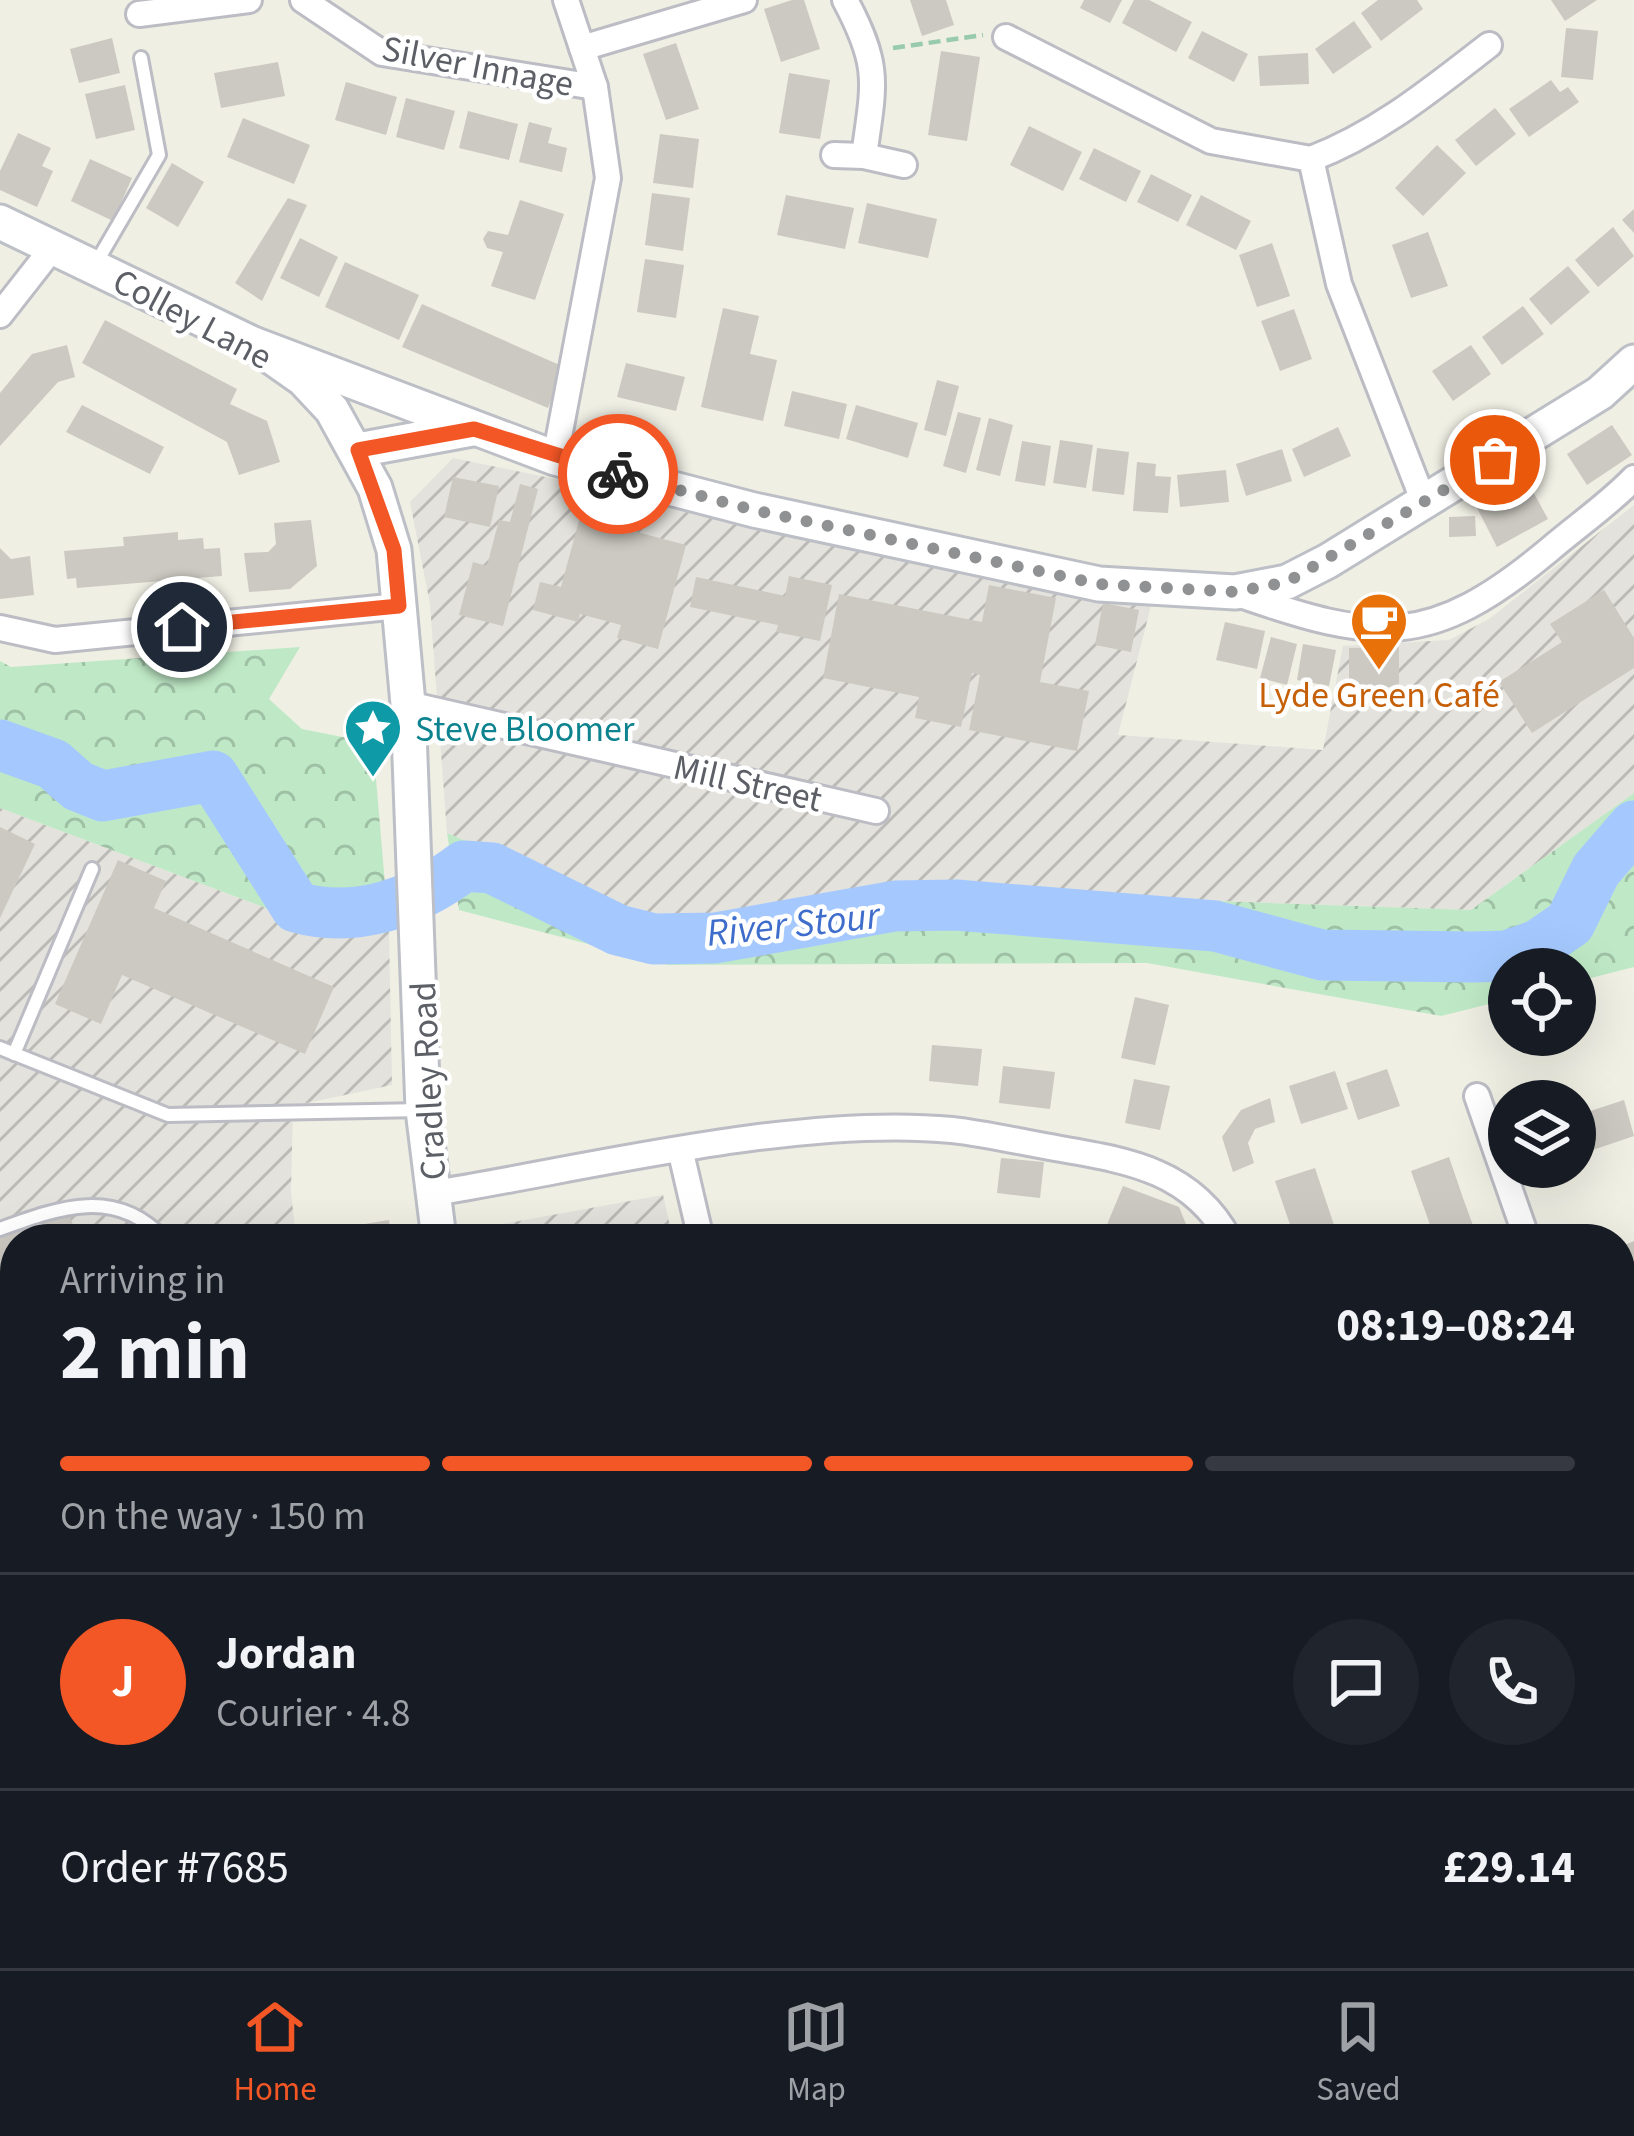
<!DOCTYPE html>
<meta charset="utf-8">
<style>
:root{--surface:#171b24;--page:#20242c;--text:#f1f3f6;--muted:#9ea1a6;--line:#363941;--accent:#f45726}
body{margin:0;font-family:"Source Sans 3",sans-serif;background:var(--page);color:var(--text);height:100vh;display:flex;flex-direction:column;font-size:45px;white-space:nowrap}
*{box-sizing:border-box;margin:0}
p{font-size:39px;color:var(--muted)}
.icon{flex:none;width:66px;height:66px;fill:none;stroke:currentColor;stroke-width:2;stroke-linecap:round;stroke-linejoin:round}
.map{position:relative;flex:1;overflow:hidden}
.drawer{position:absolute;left:0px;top:1224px;width:1635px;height:744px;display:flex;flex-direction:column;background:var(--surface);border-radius:48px 48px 0 0;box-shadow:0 12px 48px #0002}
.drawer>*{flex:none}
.controls{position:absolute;left:1488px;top:948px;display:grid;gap:24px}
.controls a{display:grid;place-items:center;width:108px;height:108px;border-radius:50%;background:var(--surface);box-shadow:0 12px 48px #0002;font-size:60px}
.pin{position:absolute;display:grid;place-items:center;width:102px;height:102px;color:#fff;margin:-51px;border:6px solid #fff;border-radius:50%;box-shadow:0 3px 12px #0007}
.courier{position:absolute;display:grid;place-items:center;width:120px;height:120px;margin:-60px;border:9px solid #f45726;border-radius:50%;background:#fff;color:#222;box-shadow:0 3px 15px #0007}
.head em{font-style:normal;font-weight:700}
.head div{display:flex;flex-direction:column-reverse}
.head{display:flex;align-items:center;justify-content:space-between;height:204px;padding:0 60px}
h1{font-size:78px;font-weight:700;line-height:90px}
.bar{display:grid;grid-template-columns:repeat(4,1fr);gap:18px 12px;align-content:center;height:144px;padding:0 60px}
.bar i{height:15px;border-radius:9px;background:var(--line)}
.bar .selected{background:var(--accent)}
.bar p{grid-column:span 4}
.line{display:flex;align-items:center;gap:30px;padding:0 60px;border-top:3px solid var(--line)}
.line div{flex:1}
.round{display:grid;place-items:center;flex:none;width:126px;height:126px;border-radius:63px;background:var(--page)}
.dock{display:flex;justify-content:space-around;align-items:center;height:168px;border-top:3px solid var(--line);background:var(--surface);font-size:33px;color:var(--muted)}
.dock a{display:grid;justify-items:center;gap:6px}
.dock .selected{color:var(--accent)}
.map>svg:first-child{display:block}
.industrial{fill:url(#industrial-furrows)}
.forest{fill:url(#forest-crowns)}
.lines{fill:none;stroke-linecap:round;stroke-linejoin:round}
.river{stroke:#a5c9ff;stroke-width:51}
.building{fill:#cbc9c1}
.lane-casing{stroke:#bcbdc4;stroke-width:18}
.street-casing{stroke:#bcbdc4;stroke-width:30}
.secondary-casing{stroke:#bdbfc6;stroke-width:39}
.path{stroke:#98caae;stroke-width:4.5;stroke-dasharray:12 6;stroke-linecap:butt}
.lane{stroke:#fff;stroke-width:12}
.street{stroke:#fff;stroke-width:24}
.secondary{stroke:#fff;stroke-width:33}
.rail{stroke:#b7b8b9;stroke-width:9;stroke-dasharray:3 15;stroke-linecap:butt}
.done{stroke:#909192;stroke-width:12;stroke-dasharray:0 21.6}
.route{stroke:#f45726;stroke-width:15}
.labels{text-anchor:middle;stroke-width:9;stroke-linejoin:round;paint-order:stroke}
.street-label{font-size:36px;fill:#5c5f66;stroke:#fff}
.food-label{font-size:36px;fill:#c56008;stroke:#fff}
.culture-label{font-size:36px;fill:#0d838f;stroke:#fff;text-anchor:start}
.water-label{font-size:39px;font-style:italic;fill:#3f6dcb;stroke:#fff}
</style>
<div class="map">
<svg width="1634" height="1968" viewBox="0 0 1634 1968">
<defs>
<pattern id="industrial-furrows" width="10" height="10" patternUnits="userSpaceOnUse" patternTransform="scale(3)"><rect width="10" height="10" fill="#e3e2dc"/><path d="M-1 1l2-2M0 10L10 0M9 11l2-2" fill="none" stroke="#bbbab6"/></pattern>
<pattern id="forest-crowns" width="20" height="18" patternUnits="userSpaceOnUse" patternTransform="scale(3)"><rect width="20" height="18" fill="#bfe9c6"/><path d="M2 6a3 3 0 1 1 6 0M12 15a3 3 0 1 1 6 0" fill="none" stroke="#9ec0a5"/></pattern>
</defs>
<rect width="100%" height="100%" fill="#f0efe4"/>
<g class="industrial">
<path d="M453 458 1152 602 1118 735 1323 750 1343 646 1449 640 1489 619 1634 505V793L1471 910 957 892 848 896 665 926 447 833 430 604 410 502Z"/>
<path d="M0 808 327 931H389L392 1085 293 1106 291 1192 296 1239H15V1953H589L593 1963 578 1968H0Z"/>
<path d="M663 1195 673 1239H464L463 1231Z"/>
<path d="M642 1953H722L648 1968Z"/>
</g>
<g class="forest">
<path d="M300 647 269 699 302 729 373 743 389 931H327L0 808V661L11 667Z"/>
<path d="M1634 793V967L1575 982V969H1509V999L1441 1016 1147 963 668 965 459 910 447 833 665 926 848 896 957 892 1471 910Z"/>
</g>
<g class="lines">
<path class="river" d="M0 745 53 764 78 786 103 796 213 776 296 907C355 924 416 903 464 866L492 868 618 930 654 939 715 938 895 906 956 905 1215 926 1322 955 1473 957 1506 956 1538 945 1570 923 1596 870 1634 826"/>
</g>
<g class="building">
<path d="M792 0H804L820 49 781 62 764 9Z"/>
<path d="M910 0H946L954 25 922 36Z"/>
<path d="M1084 0H1122L1110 23 1080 8Z"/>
<path d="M1134 0H1149L1192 22 1176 52 1122 23Z"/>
<path d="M1378 0H1417L1423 9 1381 41 1361 13Z"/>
<path d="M1551 0H1597L1565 21Z"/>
<path d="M1354 21 1372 47 1333 74 1315 49Z"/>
<path d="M1566 28 1598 31 1593 80 1561 77Z"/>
<path d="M1202 31 1248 54 1234 82 1188 58Z"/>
<path d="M112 38 120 73 79 83 70 49Z"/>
<path d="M676 43 699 109 666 120 643 54Z"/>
<path d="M941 51 980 57 967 141 928 135Z"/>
<path d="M1308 53 1309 84 1260 86 1258 56Z"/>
<path d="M278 62 285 96 221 108 214 73Z"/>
<path d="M789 73 830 80 820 139 779 133Z"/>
<path d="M1551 80 1560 92 1568 87 1579 102 1529 137 1509 109Z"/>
<path d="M346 82 397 97 386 135 335 120Z"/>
<path d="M125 85 135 130 96 139 85 94Z"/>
<path d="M406 98 455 111 444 150 396 137Z"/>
<path d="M1495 108 1516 134 1476 166 1455 140Z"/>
<path d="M468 111 518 124 509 160 459 148Z"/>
<path d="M243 118 310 145 294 184 227 157Z"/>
<path d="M529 122 552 128 548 143 567 148 562 172 519 162Z"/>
<path d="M1029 126 1082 152 1063 191 1010 165Z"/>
<path d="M18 133 51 148 42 166 53 171 37 207 0 190V171Z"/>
<path d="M660 134 699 139 693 188 653 183Z"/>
<path d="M1437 145 1466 173 1423 216 1395 188Z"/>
<path d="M1094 148 1141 171 1126 202 1079 179Z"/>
<path d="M90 159 132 178 113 221 71 201Z"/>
<path d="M172 163 204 182 178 227 146 208Z"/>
<path d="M1151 174 1192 195 1178 222 1137 202Z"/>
<path d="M652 193 690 198 683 251 645 245Z"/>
<path d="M786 195 854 208 845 249 777 235Z"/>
<path d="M1201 195 1251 221 1236 250 1186 225Z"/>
<path d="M288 198 307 205 262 301 235 283Z"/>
<path d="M520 200 564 214 535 300 491 286 503 252 487 248 483 239 488 231 508 235Z"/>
<path d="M867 203 937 219 928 258 858 243Z"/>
<path d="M1634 209V233L1622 220Z"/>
<path d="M1613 227 1634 256 1598 287 1575 260Z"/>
<path d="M1428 232 1448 286 1411 298 1392 245Z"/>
<path d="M300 238 338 257 319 297 280 278Z"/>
<path d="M1272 243 1290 296 1257 307 1239 255Z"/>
<path d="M645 259 684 265 676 318 637 312Z"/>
<path d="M345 262 419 295 399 340 325 307Z"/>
<path d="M1568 266 1590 292 1551 325 1529 299Z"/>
<path d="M422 304 564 367 548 408 402 347Z"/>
<path d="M1523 306 1544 334 1502 365 1482 337Z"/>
<path d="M723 308 759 316 750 354 777 360 763 421 701 407Z"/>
<path d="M1294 309 1312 359 1280 371 1261 321Z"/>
<path d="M105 320 237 389 230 404 267 421 280 462 239 475 227 442 82 363Z"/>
<path d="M67 345 75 377 58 382 0 446V393L32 354Z"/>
<path d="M1471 345 1491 374 1453 401 1432 371Z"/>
<path d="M626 363 685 377 676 411 617 397Z"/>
<path d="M937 380 959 386 946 436 924 430Z"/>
<path d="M792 391 847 404 839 439 784 426Z"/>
<path d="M82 405 164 447 150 474 66 432Z"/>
<path d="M856 405 918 423 908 458 846 439Z"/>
<path d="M958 412 981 418 966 473 943 466Z"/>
<path d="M989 418 1013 425 1000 476 976 470Z"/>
<path d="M1612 425 1632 455 1587 485 1567 454Z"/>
<path d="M1338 427 1351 456 1304 477 1292 449Z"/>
<path d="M1060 440 1093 445 1086 488 1053 483Z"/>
<path d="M1022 441 1051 446 1045 486 1015 481Z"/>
<path d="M1097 448 1129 452 1124 495 1092 491Z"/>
<path d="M1282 449 1292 481 1246 496 1236 464Z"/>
<path d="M1137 462 1156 464 1155 476 1171 477 1168 513 1133 511Z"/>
<path d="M1226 470 1229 502 1180 507 1177 475Z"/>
<path d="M453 477 499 486 490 527 444 517Z"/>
<path d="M1526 479 1548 519 1497 547 1476 506Z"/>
<path d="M520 484 538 489 503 626 459 615 473 562 487 566 499 520 510 522Z"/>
<path d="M1475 516 1476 536 1449 537V517Z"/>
<path d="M580 517 686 545 658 649 617 638 621 625 580 614 578 622 533 610 540 582 561 587Z"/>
<path d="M311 520 317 566 290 589 249 592 244 553 268 552 276 544 274 523Z"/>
<path d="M178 532V540L203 538 204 549 220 548 222 576 77 588 76 578 67 579 64 551 124 546 123 537Z"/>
<path d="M0 548 11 559 30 556 34 595 0 599Z"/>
<path d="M789 576 832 585 820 641 776 632 778 625 690 607 696 577 785 596Z"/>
<path d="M989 585 1056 598 1040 682 1089 691 1077 751 969 730 980 675 972 673 961 727 915 718 919 697 823 678 839 594 982 622Z"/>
<path d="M1604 590 1634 638V668L1532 733 1499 682 1562 642 1550 624Z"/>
<path d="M1103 603 1139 610 1131 652 1095 645Z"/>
<path d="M1225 622 1265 631 1257 669 1216 660Z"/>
<path d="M1271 637 1297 644 1287 685 1260 678Z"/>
<path d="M1303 644 1336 650 1329 686 1297 680Z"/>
<path d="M1399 647V687H1349V648Z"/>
<path d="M0 827 35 844 0 918Z"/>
<path d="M118 860 166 881 154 908 334 987 305 1054 122 975 101 1024 55 1004Z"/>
<path d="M1135 997 1169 1005 1155 1065 1121 1058Z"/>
<path d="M932 1045 982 1049 978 1086 929 1081Z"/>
<path d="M1003 1066 1055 1072 1050 1109 999 1103Z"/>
<path d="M1387 1069 1400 1106 1358 1120 1346 1083Z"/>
<path d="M1335 1071 1348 1109 1301 1124 1289 1086Z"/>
<path d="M1134 1079 1170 1086 1160 1130 1125 1123Z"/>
<path d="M1270 1098 1275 1122 1255 1129 1248 1143 1254 1163 1233 1172 1222 1137 1241 1110Z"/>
<path d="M1624 1100 1634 1136 1575 1156V1116Z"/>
<path d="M1449 1157 1463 1198 1478 1239H1435L1411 1171Z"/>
<path d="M1001 1158 1044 1162 1040 1198 997 1193Z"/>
<path d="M1315 1168 1334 1225 1339 1239H1295L1275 1181Z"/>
<path d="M1123 1186 1179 1207 1192 1239H1158L1154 1230 1148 1239H1139L1106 1227Z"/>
<path d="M68 1211 78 1239H15V1377L0 1382V1237Z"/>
<path d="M389 1220 392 1239H336L334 1229Z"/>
<path d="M634 1225 636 1239H569V1237Z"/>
<path d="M530 1231 532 1239H496V1237Z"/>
<path d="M1634 1241V1283L1620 1289V1247Z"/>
<path d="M1634 1350V1701L1620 1705V1355Z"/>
<path d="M15 1468V1651L0 1655V1473Z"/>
<path d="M15 1727V1855L6 1857 0 1837V1732Z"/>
<path d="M1634 1847V1901L1620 1906V1853Z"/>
<path d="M71 1953H118L123 1968H60L57 1958Z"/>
<path d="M137 1953H499L503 1968H142Z"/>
<path d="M1306 1953H1329L1334 1968H1262Z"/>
<path d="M1352 1953H1435L1438 1964 1356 1968Z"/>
<path d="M37 1957 41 1968H9V1967Z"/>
</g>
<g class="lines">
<g class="lane-casing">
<g id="lane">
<path d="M95 265 159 155 141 58"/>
<path d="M0 1048 168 1115 422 1110"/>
<path d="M14 1054 92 869"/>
<path d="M0 1229C58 1208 116 1186 164 1239"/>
</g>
</g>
<g class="street-casing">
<g id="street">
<path d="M303 0 382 53 595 87"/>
<path d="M845 0C881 67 874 83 864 156L904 165"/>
<path d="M139 14 249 0"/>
<path d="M1006 37 1211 141 1311 159 1339 284 1425 505"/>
<path d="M582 48 744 0"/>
<path d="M834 155 864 156"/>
<path d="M1311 159C1379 133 1432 89 1489 45"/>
<path d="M0 315 54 246"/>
<path d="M555 458 608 178 595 87 566 0"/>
<path d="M1235 593C1377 643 1430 649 1549 550 1577 526 1609 504 1634 478"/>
<path d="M0 628 55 640 399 606"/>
<path d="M408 704 876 811"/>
<path d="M1477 1096 1527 1239"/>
<path d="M681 1153 701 1239"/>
<path d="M434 1193C589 1168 798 1115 952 1130 988 1134 1025 1143 1061 1149 1131 1161 1193 1172 1229 1239"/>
<path d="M1620 1334 1634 1329"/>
<path d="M1620 1813 1634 1808"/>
<path d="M0 1871 13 1908"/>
<path d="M1476 1953V1968"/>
<path d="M1085 1968 1141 1953"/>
</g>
</g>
<g class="secondary-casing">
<g id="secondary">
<path d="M0 222 253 344 303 379 332 410 375 488 394 550 408 704 423 1110 439 1239"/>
<path d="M253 344 555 458 754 510 1099 584 1235 592 1287 582 1328 561 1600 393 1634 362"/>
<path d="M358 450 472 429"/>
<path d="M614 1953 620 1968"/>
</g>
</g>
<path class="path" d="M893 48 983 35"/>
<use href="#lane" class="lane"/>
<use href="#street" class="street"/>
<use href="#secondary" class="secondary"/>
<g class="rail">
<path d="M1620 1733 1634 1728"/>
<path d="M767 1968 825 1953"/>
<path d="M828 1968 886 1953"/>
</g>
</g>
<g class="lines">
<path class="done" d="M618 474 754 510 1099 584 1235 592 1287 582 1495 460"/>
<path class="route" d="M182 627 399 606 394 550 358 450 474 429 618 474"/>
</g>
<defs>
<g id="cafe-pin" transform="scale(3)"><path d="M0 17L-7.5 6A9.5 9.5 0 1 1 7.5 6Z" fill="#e8710a" stroke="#fff"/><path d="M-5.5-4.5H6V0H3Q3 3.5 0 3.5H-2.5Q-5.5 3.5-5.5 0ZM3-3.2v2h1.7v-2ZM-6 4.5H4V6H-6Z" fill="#fff"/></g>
<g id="sight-pin" transform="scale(3)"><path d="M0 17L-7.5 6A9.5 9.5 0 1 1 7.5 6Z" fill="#0f9aa8" stroke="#fff"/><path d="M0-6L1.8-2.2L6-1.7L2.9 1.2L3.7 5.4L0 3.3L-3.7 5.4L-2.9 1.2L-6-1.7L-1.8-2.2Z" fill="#fff"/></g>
</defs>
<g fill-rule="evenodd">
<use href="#cafe-pin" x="1379" y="621"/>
<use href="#sight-pin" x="373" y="728"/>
</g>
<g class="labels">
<g class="street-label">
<text transform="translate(478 65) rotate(11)" y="13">Silver Innage</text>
<text transform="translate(193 318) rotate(28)" y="13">Colley Lane</text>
<text transform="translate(748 782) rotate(13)" y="13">Mill Street</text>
<text transform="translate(427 1081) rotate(-93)" y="13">Cradley Road</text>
</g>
<g class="food-label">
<text x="1379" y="707">Lyde Green Café</text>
</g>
<g class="culture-label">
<text x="415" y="741">Steve Bloomer</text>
</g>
<g class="water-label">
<text transform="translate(793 923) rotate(-6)" y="14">River Stour</text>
</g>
</g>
</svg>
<div class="controls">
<a><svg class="icon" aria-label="locate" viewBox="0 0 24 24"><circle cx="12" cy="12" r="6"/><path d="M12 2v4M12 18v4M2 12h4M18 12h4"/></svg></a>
<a><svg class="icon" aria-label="layers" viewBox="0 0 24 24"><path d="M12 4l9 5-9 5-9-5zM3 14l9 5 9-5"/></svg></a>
</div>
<div class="pin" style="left:1495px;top:460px;background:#ea580c"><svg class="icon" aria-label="bag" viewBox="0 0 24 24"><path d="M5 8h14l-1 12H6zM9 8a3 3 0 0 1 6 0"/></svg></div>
<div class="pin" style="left:182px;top:627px;background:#1f2937"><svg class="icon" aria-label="home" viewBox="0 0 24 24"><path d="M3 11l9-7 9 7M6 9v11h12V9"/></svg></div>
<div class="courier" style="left:618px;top:474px"><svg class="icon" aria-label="bike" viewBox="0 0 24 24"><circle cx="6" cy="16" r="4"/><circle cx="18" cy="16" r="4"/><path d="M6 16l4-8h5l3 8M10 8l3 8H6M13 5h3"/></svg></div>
<section class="drawer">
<div class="head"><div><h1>2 min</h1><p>Arriving in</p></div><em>08:19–08:24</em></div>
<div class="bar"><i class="selected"></i><i class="selected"></i><i class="selected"></i><i></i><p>On the way · 150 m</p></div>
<div class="line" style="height:216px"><b class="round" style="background:var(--accent);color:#fff">J</b><div><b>Jordan</b><p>Courier · 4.8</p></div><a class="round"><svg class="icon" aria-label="chat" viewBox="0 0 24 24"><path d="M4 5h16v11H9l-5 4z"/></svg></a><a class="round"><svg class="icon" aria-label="phone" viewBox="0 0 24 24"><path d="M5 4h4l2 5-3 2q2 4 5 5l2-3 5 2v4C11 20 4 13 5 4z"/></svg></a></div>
<div class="line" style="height:156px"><div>Order #7685</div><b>£29.14</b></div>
</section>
</div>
<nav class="dock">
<a class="selected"><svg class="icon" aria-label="home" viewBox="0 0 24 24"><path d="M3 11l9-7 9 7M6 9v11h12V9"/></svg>Home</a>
<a><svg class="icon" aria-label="map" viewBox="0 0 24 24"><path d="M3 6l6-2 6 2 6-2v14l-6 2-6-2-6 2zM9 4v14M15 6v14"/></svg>Map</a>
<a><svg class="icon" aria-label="saved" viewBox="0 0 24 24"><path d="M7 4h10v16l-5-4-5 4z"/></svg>Saved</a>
</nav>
